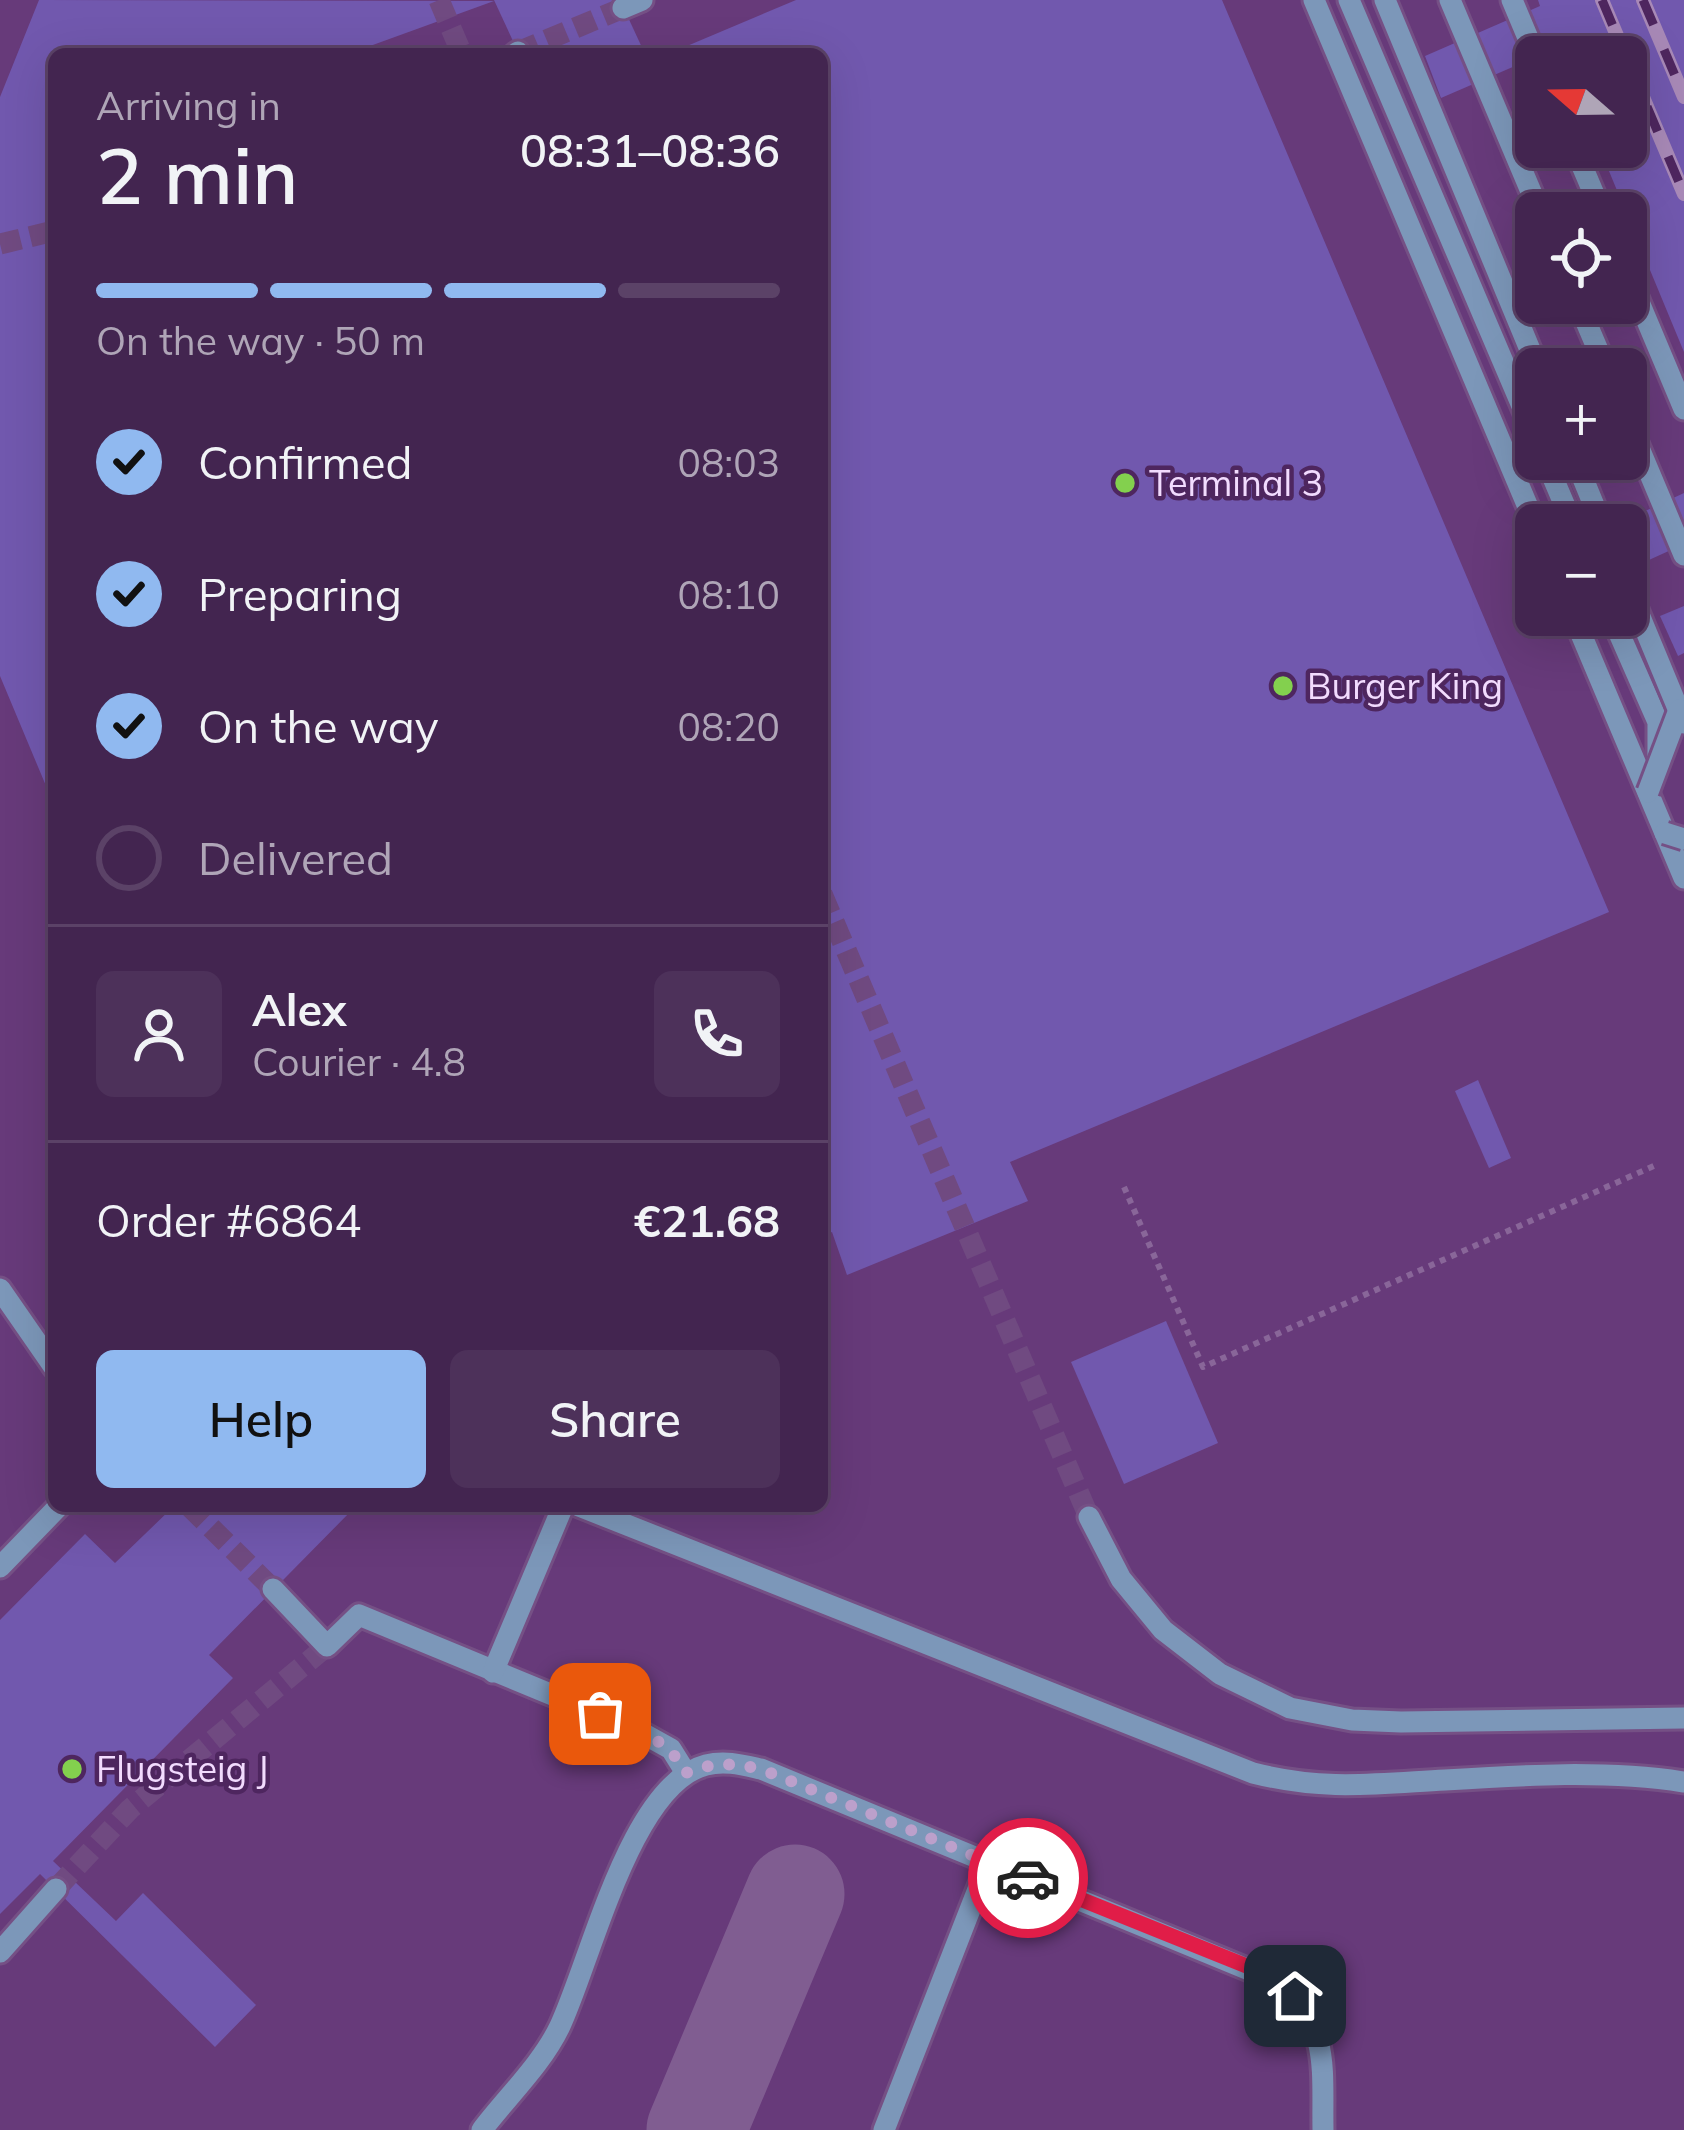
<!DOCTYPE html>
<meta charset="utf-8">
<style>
:root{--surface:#432550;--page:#4d315a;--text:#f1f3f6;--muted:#afa5b7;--line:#5b4267;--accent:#90b9f0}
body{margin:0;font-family:Mulish,sans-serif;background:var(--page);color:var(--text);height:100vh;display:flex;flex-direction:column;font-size:45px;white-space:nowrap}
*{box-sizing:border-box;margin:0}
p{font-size:39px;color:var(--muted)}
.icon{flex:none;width:66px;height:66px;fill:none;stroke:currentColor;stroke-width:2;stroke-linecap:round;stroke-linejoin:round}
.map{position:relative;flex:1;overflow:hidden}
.panel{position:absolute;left:48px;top:48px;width:780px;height:1464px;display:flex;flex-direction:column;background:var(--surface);border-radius:18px;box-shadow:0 12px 48px #0002,0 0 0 3px var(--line)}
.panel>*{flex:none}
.needle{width:78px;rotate:290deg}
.buttons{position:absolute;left:1515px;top:36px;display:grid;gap:24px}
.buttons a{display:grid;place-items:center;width:132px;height:132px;border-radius:18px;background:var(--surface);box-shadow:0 12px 48px #0002,0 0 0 3px var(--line);font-size:60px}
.pin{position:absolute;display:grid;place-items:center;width:102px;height:102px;color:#fff;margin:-51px;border-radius:24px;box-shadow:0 6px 18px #0006}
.courier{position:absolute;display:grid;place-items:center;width:120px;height:120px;margin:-60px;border:9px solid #e11d48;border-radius:50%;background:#fff;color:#222;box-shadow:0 3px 15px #0007}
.head em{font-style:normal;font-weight:600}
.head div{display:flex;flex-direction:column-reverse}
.head{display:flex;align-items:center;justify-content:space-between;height:204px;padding:0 48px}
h1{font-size:78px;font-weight:600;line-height:90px}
.bar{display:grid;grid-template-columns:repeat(4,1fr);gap:18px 12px;align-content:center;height:144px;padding:0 48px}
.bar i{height:15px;border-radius:9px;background:var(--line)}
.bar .selected{background:var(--accent)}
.bar p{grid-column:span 4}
.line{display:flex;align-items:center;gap:30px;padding:0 48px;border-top:3px solid var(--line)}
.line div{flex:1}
.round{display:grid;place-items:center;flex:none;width:126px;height:126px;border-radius:18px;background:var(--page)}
ol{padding:0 48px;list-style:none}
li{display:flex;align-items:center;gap:36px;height:132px}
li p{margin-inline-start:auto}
li .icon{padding:12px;border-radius:50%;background:var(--accent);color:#111;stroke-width:4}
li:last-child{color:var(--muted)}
li i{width:66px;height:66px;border:6px solid var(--line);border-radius:50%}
.button{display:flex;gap:24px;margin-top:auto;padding:24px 48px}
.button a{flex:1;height:138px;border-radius:18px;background:var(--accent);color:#111;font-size:48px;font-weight:600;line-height:138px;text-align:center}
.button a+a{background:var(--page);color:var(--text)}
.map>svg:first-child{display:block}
.built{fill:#673a7a;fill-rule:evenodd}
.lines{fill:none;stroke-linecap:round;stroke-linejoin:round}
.taxiway{stroke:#805d91;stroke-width:99}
.building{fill:#7158ae}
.minor-tunnel{stroke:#704a81;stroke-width:21;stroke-dasharray:21 10;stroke-linecap:butt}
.minor-casing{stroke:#755085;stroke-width:27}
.path{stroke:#896699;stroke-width:6;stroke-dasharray:6 6;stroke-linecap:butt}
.minor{stroke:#7c97b9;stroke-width:21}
.rail-casing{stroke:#a889b7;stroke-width:14}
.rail{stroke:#4e265f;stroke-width:9;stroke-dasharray:27;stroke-linecap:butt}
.minor-bridge-casing{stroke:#755085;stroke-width:27;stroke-linecap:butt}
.minor-bridge{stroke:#7c97b9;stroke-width:21}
.done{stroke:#bca0cb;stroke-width:12;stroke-dasharray:0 21.6}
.route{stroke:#e11d48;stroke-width:15}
.poi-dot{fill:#83d04e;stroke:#4e265f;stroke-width:4.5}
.labels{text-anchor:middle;stroke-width:9;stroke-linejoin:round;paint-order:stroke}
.poi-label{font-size:36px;fill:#f2dbfe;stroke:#4e265f;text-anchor:start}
</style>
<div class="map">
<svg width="1684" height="2130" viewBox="0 0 1684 2130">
<rect width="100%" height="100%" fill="#59316b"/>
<path class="built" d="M0 0H1684V2130H0ZM54 54H822V1506H54ZM1536 57H1626V147H1536ZM1536 213H1626V303H1536ZM1536 369H1626V459H1536ZM1536 525H1626V615H1536Z"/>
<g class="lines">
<path class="taxiway" d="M696 2130 795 1894"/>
</g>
<g class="building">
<path d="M39 0 494 1 348 54H54V805L0 676V97Z"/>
<path d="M494 0H620L645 54H519Z"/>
<path d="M796 0H1222L1609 912 1010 1162 1028 1201 847 1275 832 1232 822 1236V54H668Z"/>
<path d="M1538 0H1684V352L1599 147H1626V57H1561L1557 48 1441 98 1425 56 1540 6Z"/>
<path d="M1684 493V544L1638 565 1626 525H1615Z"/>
<path d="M1684 606V653L1678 656 1660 616Z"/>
<path d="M1478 1080 1511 1158 1489 1168 1455 1091Z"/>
<path d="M1166 1321 1218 1443 1124 1484 1071 1362Z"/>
<path d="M174 1506H356L209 1655 233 1678 53 1861 116 1921 143 1893 256 2005 215 2047 40 1874 0 1914V1620L85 1534 115 1563Z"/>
</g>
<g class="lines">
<g class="minor-tunnel">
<path d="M439 0 462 54"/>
<path d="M518 52 623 8"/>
<path d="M0 244 54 231"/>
<path d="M822 894 1089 1517"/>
<path d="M189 1506 273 1589"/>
<path d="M56 1889 130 1809 327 1646"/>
</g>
<g class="minor-casing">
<g id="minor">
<path d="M1314 0 1536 526"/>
<path d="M1349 0 1536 439"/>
<path d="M1385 0 1538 369"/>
<path d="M1450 0 1540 213"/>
<path d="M1512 0 1536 57"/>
<path d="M623 8 642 0"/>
<path d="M515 54 518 52"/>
<path d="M1574 147 1602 213"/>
<path d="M1626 271 1684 409"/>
<path d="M1578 303 1606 369"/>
<path d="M1626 417 1684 555"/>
<path d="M1545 459 1573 525"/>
<path d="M1575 459 1602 525"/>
<path d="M1573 615 1684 878"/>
<path d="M1611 615 1658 722V760"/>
<path d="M0 1289 54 1367"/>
<path d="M579 1506 1253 1773C1324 1791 1373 1784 1445 1780 1524 1775 1606 1770 1684 1782"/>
<path d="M1089 1517 1121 1579 1163 1630 1220 1674 1290 1708 1352 1720 1401 1722 1684 1718"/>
<path d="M0 1567 59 1506"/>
<path d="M273 1589 327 1646 359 1615 635 1729 671 1749 686 1773"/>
<path d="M493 1672 563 1506"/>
<path d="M0 1952 56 1889"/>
<path d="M482 2130C507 2097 542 2064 560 2026 591 1960 631 1784 706 1765 725 1760 743 1765 761 1769L1281 1983C1330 2027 1322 2069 1323 2130"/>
<path d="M884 2130 989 1861"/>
</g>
</g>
<path class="path" d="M1124 1187 1203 1367 1656 1165"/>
<use href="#minor" class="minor"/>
<g class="rail-casing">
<g id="rail">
<path d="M1602 0 1626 57"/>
<path d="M1643 0 1684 97"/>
<path d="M1626 57 1684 194"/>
</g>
</g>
<use href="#rail" class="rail"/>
<g class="minor-bridge-casing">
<g id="minor-bridge">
<path d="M1626 583 1684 723"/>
<path d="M1648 792 1679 710"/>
<path d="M1665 833 1684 839"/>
</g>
</g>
<use href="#minor-bridge" class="minor-bridge"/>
</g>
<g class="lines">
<path class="done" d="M600 1714C634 1728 669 1739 686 1773 713 1762 733 1763 761 1769L1028 1878"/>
<path class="route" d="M1028 1878 1264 1973 1295 1996"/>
</g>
<g class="poi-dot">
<circle cx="1125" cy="483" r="12"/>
<circle cx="1283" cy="686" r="12"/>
<circle cx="72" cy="1769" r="12"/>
</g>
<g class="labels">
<g class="poi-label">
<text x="1149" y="496">Terminal 3</text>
<text x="1307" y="699">Burger King</text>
<text x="96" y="1782">Flugsteig J</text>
</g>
</g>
</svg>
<div class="buttons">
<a><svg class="needle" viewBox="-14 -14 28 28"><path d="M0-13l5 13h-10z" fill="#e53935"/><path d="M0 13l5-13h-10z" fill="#afa5b7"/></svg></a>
<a><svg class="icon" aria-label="locate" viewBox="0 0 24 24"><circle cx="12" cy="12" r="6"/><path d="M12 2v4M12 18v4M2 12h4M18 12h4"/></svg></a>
<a>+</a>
<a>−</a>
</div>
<div class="pin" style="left:600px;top:1714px;background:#ea580c"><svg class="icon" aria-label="bag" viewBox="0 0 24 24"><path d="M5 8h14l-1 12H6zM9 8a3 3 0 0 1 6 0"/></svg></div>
<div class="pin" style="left:1295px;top:1996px;background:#1f2937"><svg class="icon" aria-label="home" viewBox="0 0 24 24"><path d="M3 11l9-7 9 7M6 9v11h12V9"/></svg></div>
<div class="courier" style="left:1028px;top:1878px"><svg class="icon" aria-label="car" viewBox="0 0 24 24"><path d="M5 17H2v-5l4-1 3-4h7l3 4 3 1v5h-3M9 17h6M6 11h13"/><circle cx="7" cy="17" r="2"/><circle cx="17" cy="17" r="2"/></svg></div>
<section class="panel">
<div class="head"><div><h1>2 min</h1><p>Arriving in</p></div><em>08:31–08:36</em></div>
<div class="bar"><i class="selected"></i><i class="selected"></i><i class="selected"></i><i></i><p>On the way · 50 m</p></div>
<ol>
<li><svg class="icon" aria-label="check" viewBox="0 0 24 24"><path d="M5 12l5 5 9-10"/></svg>Confirmed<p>08:03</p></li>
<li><svg class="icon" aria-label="check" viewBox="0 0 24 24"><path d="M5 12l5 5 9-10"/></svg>Preparing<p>08:10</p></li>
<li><svg class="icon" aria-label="check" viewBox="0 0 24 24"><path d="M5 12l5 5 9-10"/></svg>On the way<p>08:20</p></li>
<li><i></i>Delivered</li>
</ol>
<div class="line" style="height:216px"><a class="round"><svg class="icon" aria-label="person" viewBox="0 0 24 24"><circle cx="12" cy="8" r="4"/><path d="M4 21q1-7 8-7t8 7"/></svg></a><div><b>Alex</b><p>Courier · 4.8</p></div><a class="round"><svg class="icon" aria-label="phone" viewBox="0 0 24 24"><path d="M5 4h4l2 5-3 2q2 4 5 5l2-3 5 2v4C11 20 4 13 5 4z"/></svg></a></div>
<div class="line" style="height:156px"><div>Order #6864</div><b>€21.68</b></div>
<div class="button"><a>Help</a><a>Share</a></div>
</section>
</div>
